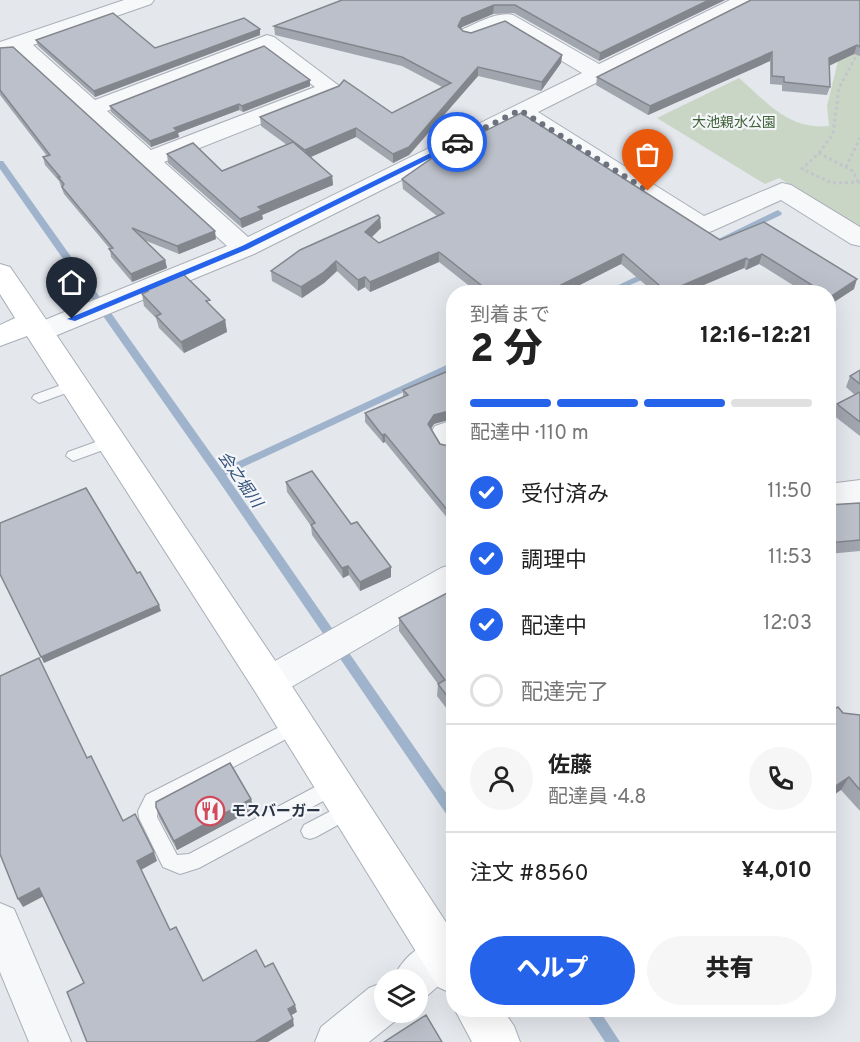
<!DOCTYPE html>
<html lang="ja">
<meta charset="utf-8">
<style>
:root{--surface:#fff;--page:#f6f6f6;--text:#222;--muted:#767676;--line:#e0e0e0;--accent:#2563eb}
body{margin:0;font-family:Overpass,"Noto Sans JP",sans-serif;background:var(--page);color:var(--text);height:100vh;display:flex;flex-direction:column;font-size:22px;white-space:nowrap}
*{box-sizing:border-box;margin:0}
p{font-size:20px;color:var(--muted)}
.icon{flex:none;width:33px;height:33px;fill:none;stroke:currentColor;stroke-width:2;stroke-linecap:round;stroke-linejoin:round}
.map{position:relative;flex:1;overflow:hidden}
.details{position:absolute;left:446px;top:285px;width:390px;height:732px;display:flex;flex-direction:column;background:var(--surface);border-radius:24px;box-shadow:0 6px 24px #0002}
.details>*{flex:none}
.tools{position:absolute;left:374px;top:969px;display:grid;gap:12px}
.tools a{display:grid;place-items:center;width:54px;height:54px;border-radius:50%;background:var(--surface);box-shadow:0 6px 24px #0002;font-size:30px}
.pin{position:absolute;display:grid;place-items:center;width:51px;height:51px;color:#fff;margin:-62px -26px;border-radius:50% 50% 50% 0;rotate:-45deg;box-shadow:0 0 6px #0007}
.pin .icon{rotate:45deg}
.courier{position:absolute;display:grid;place-items:center;width:60px;height:60px;margin:-30px;border:4px solid #2563eb;border-radius:50%;background:#fff;color:#222;box-shadow:0 2px 8px #0007}
.headline em{font-style:normal;font-weight:800}
.headline div{display:flex;flex-direction:column-reverse}
.headline{display:flex;align-items:center;justify-content:space-between;height:102px;padding:0 24px}
h1{font-size:39px;font-weight:800;line-height:45px}
.bar{display:grid;grid-template-columns:repeat(4,1fr);gap:9px 6px;align-content:center;height:72px;padding:0 24px}
.bar i{height:8px;border-radius:4px;background:var(--line)}
.bar .on{background:var(--accent)}
.bar p{grid-column:span 4}
.line{display:flex;align-items:center;gap:15px;padding:0 24px;border-top:2px solid var(--line)}
.line div{flex:1}
.round{display:grid;place-items:center;flex:none;width:63px;height:63px;border-radius:32px;background:var(--page)}
ol{padding:0 24px;list-style:none}
li{display:flex;align-items:center;gap:18px;height:66px}
li p{margin-inline-start:auto}
li .icon{padding:6px;border-radius:50%;background:var(--accent);color:#fff;stroke-width:4}
li:last-child{color:var(--muted)}
li i{width:33px;height:33px;border:3px solid var(--line);border-radius:50%}
.action{display:flex;gap:12px;margin-top:auto;padding:12px 24px}
.action a{flex:1;height:69px;border-radius:36px;background:var(--accent);color:#fff;font-size:24px;font-weight:800;line-height:69px;text-align:center}
.action a+a{background:var(--page);color:var(--text)}
.map>svg:first-child{display:block}
.green{fill:#c9d6c5}
.lines{fill:none;stroke-linecap:round;stroke-linejoin:round}
.stream{fill:#9fb4cc;fill-rule:evenodd}
.lane-casing{stroke:#a9aeb7;stroke-width:2}
.street-casing{stroke:#a9aeb7;stroke-width:2}
.secondary-casing{stroke:#a9aeb7;stroke-width:2}
.path{stroke:#c2c5cb;stroke-width:3;stroke-dasharray:3 3;stroke-linecap:butt}
.lane{fill:#f7f8fa;fill-rule:evenodd}
.street{fill:#f7f8fa;fill-rule:evenodd}
.secondary{fill:#fff;fill-rule:evenodd}
.wall{fill:#a1a5ae}
.shaded-wall{fill:#83868d}
.building{fill:#bbc0ca;stroke:#83868d;stroke-width:1.5}
.route{fill:#2563eb}
.done{stroke:#6c737f;stroke-width:6;stroke-dasharray:0 10.8}
.labels{text-anchor:middle;stroke-width:4.5;stroke-linejoin:round;paint-order:stroke}
.far-park-label{font-size:14px;fill:#3f6138;stroke:#f4f6f9}
.poi-label{font-size:15px;font-weight:bold;fill:#2b3445;stroke:#f4f6f9;text-anchor:start}
.water-label{font-size:16px;font-style:italic;fill:#34527a;stroke:#f4f6f9}
</style>
<div class="map">
<svg width="860" height="1042" viewBox="0 0 860 1042">
<rect width="100%" height="100%" fill="#e4e7ec"/>
<path class="green" d="M860 42V226L779 178 765 184 657 118 739 78C768 103 788 130 829 126L827 106 839 57Z"/>
<g class="lines">
<g class="stream">
<path d="M0 161H3L222 469 453 362V369L226 475 453 803V820L449 818 216 477 0 169Z"/>
<path d="M778 210 782 213 781 215 711 248H705L704 246Z"/>
<path d="M650 270 654 273 653 275 614 292H604Z"/>
<path d="M584 1010H599L620 1042H605Z"/>
</g>
<g class="lane-casing">
<g id="lane">
<path d="M75 380 82 385 80 388 39 403 32 398 34 395Z"/>
<path d="M112 436 119 441 117 445 73 461 66 456 68 452Z"/>
<path d="M297 718 303 720 306 725 303 730 158 807 157 817 177 855 189 854 328 780 334 778 340 780 343 786 340 792 199 868 180 874 163 867 139 818 138 811 146 795Z"/>
<path d="M348 802 354 804 357 810 354 816 316 837 310 839 304 837 301 831 304 825Z"/>
</g>
</g>
<g class="street-casing">
<g id="street">
<path d="M124 0H154L151 4 33 45 95 100 267 35 274 37 342 88 339 93 164 162 248 237 582 73 505 27 477 37 470 39 463 37 460 33 463 29C478 23 497 11 513 15L599 64 730 0H756L753 4 538 112 704 216 782 183 791 185 860 227V246L851 244 781 200 712 231 703 234 694 231 521 120 254 254 50 338 40 341 30 338 26 332 30 326 227 246 15 51 0 54V42ZM265 49 315 87 151 150 107 111Z"/>
<path d="M453 420V454L442 451 430 434 435 426Z"/>
<path d="M860 480V504L828 508V484Z"/>
<path d="M453 564V593L281 693 269 697 257 693 252 682 257 671 441 568Z"/>
<path d="M0 903 14 909 71 1042H29L0 972Z"/>
<path d="M442 936 453 940V973L428 995 417 999V980H393C401 958 421 944 442 936Z"/>
<path d="M384 982V1012H401L399 1018 369 1042H315L321 1027 369 988Z"/>
</g>
</g>
<g class="secondary-casing">
<g id="secondary">
<path d="M0 264 10 267 43 315 282 671 453 933V994L438 987 256 693 27 336 0 346V325L15 318 0 294Z"/>
<path d="M455 1010H503L514 1026 520 1042H472Z"/>
</g>
</g>
<g class="path">
<path d="M819 153 833 134 839 88 856 56 860 54"/>
<path d="M846 167 860 138"/>
<path d="M858 182 853 171 819 153 802 169 832 183 860 182"/>
</g>
<use href="#lane" class="lane"/>
<use href="#street" class="street"/>
<use href="#secondary" class="secondary"/>
</g>
<g class="wall">
<path d="M342 0H725L599 61 514 13 493 14 462 27 461 29 463 31 562 55 561 63 541 91 478 76 409 155 393 163 356 137 311 157 332 176 333 185 262 215 263 219 242 228 168 163 167 154 222 171 287 145 261 126 260 117 392 113 442 87 402 66 275 35 274 26Z"/>
<path d="M860 0V56L854 54 829 66 830 87 827 95 782 91V85L770 84V61L648 115 596 85 597 77Z"/>
<path d="M260 35 95 97 38 46 36 40 155 48Z"/>
<path d="M0 48 216 239 179 254 144 240 165 260 167 268 132 282 111 257 110 249 64 194 59 181 45 165 43 157 47 156 0 95Z"/>
<path d="M310 80V86L243 112 239 110 178 133 179 137 151 147 111 112 110 106Z"/>
<path d="M402 179 720 240 764 222 854 289 828 306V292H804L759 264 746 270 744 268 687 292H654L621 264 566 292H477L439 262 370 292 365 287 358 291 337 271 324 283 302 298 272 281 271 271 380 218 381 228 371 237 379 243 437 216 403 189Z"/>
<path d="M145 288 211 306 225 320 227 332 184 353 159 328 156 318 144 306 142 294 146 292Z"/>
<path d="M860 370V436L833 415 837 404 855 395 846 387 850 376Z"/>
<path d="M403 390 434 424 431 429 440 444 453 447V525L385 442 383 443 365 422V413L403 397Z"/>
<path d="M286 482 351 524 391 577 360 591 349 575 343 578 312 535 311 526 287 492Z"/>
<path d="M860 503V551L828 554V505Z"/>
<path d="M453 590V717L437 696 438 684 399 631V618Z"/>
<path d="M843 713 860 715V811L841 790Z"/>
<path d="M156 807 254 809 177 850 159 817Z"/>
</g>
<g class="shaded-wall">
<path d="M709 0H725L599 61 600 53Z"/>
<path d="M494 5 493 14 462 27 458 34V26L462 18Z"/>
<path d="M260 29V35L95 97 94 91Z"/>
<path d="M857 45 854 54 826 67 829 58Z"/>
<path d="M772 52 770 61 648 115 650 106Z"/>
<path d="M562 55 561 63 541 91 542 82Z"/>
<path d="M478 67V76L409 155 393 163V154Z"/>
<path d="M310 80V86L243 112 242 106Z"/>
<path d="M239 104V110L178 133 179 137 151 147 150 141 174 128Z"/>
<path d="M356 128V137L306 159 305 150Z"/>
<path d="M332 176 333 185 262 215 263 219 242 228 240 219 258 207Z"/>
<path d="M380 218 381 228 366 243 365 232Z"/>
<path d="M215 231 216 239 179 254 177 246Z"/>
<path d="M439 252V262L370 292V282Z"/>
<path d="M623 254 621 264 566 292H547Z"/>
<path d="M762 254 759 264 746 270 749 260Z"/>
<path d="M746 258 744 268 687 292H666Z"/>
<path d="M165 260 167 268 132 282 131 274Z"/>
<path d="M336 261 337 271 324 283 302 298 301 287Z"/>
<path d="M365 277V287L358 291V280Z"/>
<path d="M857 279 854 289 828 306 830 297Z"/>
<path d="M225 320 227 332 184 353 181 342Z"/>
<path d="M453 410V419L434 424 428 433V424L434 415Z"/>
<path d="M385 434V442L383 443 382 435Z"/>
<path d="M348 566 349 575 343 578 342 568Z"/>
<path d="M391 567V577L360 591V582Z"/>
<path d="M159 605 161 611 44 663 41 657Z"/>
<path d="M849 777 841 790 828 799V791Z"/>
<path d="M251 799 254 809 177 850 174 841Z"/>
<path d="M154 852 157 861 141 870 137 861Z"/>
<path d="M39 888 44 896 23 907 18 899Z"/>
<path d="M295 1005 297 1012 290 1016 288 1009Z"/>
<path d="M293 1019 294 1026 268 1042H255Z"/>
</g>
<g class="building">
<path d="M342 0H709L600 53 515 5H494L462 18 458 26 463 31 471 33 505 21 562 55 542 82 478 67 409 147 393 154 356 128 305 150 260 117 339 86 344 80 392 113 451 83 402 57 274 26Z"/>
<path d="M751 0H860V47L857 45 829 58 830 87 784 82V77L772 76V52L650 106 597 77Z"/>
<path d="M113 13 155 48 244 18 260 29 94 91 36 40Z"/>
<path d="M264 46 310 80 242 106 239 104 174 128 177 131 150 141 110 106Z"/>
<path d="M13 47 215 231 177 246 132 228 165 260 131 274 109 249 113 248 62 187 64 184 58 177H60L43 157 50 155 0 90V48Z"/>
<path d="M521 113 720 240 764 222 857 279 830 297 828 296V292H823L762 254 749 260 746 258 667 292 623 254 547 292H490L439 252 370 282 365 277 358 280 336 261 323 273 301 287 271 271 300 250 378 215 380 218 365 232 379 243 444 213 402 179 435 156Z"/>
<path d="M293 142 332 176 258 207 262 210 240 219 167 154 193 143 222 171Z"/>
<path d="M182 273 210 300 206 301 225 320 181 342 156 316 161 314 142 294 148 291 145 288Z"/>
<path d="M453 369V410L434 415 428 424 440 444 453 447V517L385 434 382 435 365 413 408 395 403 390Z"/>
<path d="M860 370V384L850 376Z"/>
<path d="M860 392V422L837 404Z"/>
<path d="M312 471 351 524 357 522 391 567 360 582 348 566 342 568 311 525 315 523 286 482Z"/>
<path d="M86 488 137 573 140 572 159 605 41 657 0 574V523Z"/>
<path d="M860 503V540L828 543V505Z"/>
<path d="M453 590V704L438 684 445 680 399 618Z"/>
<path d="M39 658 87 758 91 756 123 821 135 814 154 852 137 861 170 930 176 927 203 981 256 950 265 967 273 963 295 1005 288 1009 293 1019 255 1042H87L67 992 84 983 39 888 18 899 0 854V676Z"/>
<path d="M838 707 843 713 860 715V790L849 777 828 791V712Z"/>
<path d="M230 763 251 799 174 841 156 807V802Z"/>
<path d="M426 1015 442 1042H384Z"/>
</g>
<path class="route" d="M457 140 459 144 248 249 75 321 67 319 242 246Z"/>
<g class="lines">
<path class="done" d="M457 142 520 110 648 191"/>
</g>
<defs>
<g id="restaurant-ring" transform="scale(1.5)"><circle r="9.5" fill="#f4f6f9" stroke="#d1495b" stroke-width="1.5"/><path d="M-5-6h1v4h1v-4h1v4h1v-4h1v5L-1.5 .5V6h-2V.5L-5-1ZM5-6V6H3V1.5H1.5Q1.5-4 5-6Z" fill="#d1495b"/></g>
</defs>
<g fill-rule="evenodd">
<use href="#restaurant-ring" x="210" y="811"/>
</g>
<g class="labels">
<g class="far-park-label">
<text x="734" y="127">大池親水公園</text>
</g>
<g class="poi-label">
<text x="231" y="816">モスバーガー</text>
</g>
<g class="water-label">
<text transform="translate(241 479) rotate(55)" y="6">会之堀川</text>
</g>
</g>
</svg>
<div class="tools">
<a><svg class="icon" aria-label="layers" viewBox="0 0 24 24"><path d="M12 4l9 5-9 5-9-5zM3 14l9 5 9-5"/></svg></a>
</div>
<div class="pin" style="left:648px;top:191px;background:#ea580c"><svg class="icon" aria-label="bag" viewBox="0 0 24 24"><path d="M5 8h14l-1 12H6zM9 8a3 3 0 0 1 6 0"/></svg></div>
<div class="pin" style="left:72px;top:319px;background:#1f2937"><svg class="icon" aria-label="home" viewBox="0 0 24 24"><path d="M3 11l9-7 9 7M6 9v11h12V9"/></svg></div>
<div class="courier" style="left:457px;top:142px"><svg class="icon" aria-label="car" viewBox="0 0 24 24"><path d="M5 17H2v-5l4-1 3-4h7l3 4 3 1v5h-3M9 17h6M6 11h13"/><circle cx="7" cy="17" r="2"/><circle cx="17" cy="17" r="2"/></svg></div>
<section class="details">
<div class="headline"><div><h1>2 分</h1><p>到着まで</p></div><em>12:16–12:21</em></div>
<div class="bar"><i class="on"></i><i class="on"></i><i class="on"></i><i></i><p>配達中 · 110 m</p></div>
<ol>
<li><svg class="icon" aria-label="check" viewBox="0 0 24 24"><path d="M5 12l5 5 9-10"/></svg>受付済み<p>11:50</p></li>
<li><svg class="icon" aria-label="check" viewBox="0 0 24 24"><path d="M5 12l5 5 9-10"/></svg>調理中<p>11:53</p></li>
<li><svg class="icon" aria-label="check" viewBox="0 0 24 24"><path d="M5 12l5 5 9-10"/></svg>配達中<p>12:03</p></li>
<li><i></i>配達完了</li>
</ol>
<div class="line" style="height:108px"><a class="round"><svg class="icon" aria-label="person" viewBox="0 0 24 24"><circle cx="12" cy="8" r="4"/><path d="M4 21q1-7 8-7t8 7"/></svg></a><div><b>佐藤</b><p>配達員 · 4.8</p></div><a class="round"><svg class="icon" aria-label="phone" viewBox="0 0 24 24"><path d="M5 4h4l2 5-3 2q2 4 5 5l2-3 5 2v4C11 20 4 13 5 4z"/></svg></a></div>
<div class="line" style="height:78px"><div>注文 #8560</div><b>¥4,010</b></div>
<div class="action"><a>ヘルプ</a><a>共有</a></div>
</section>
</div>
